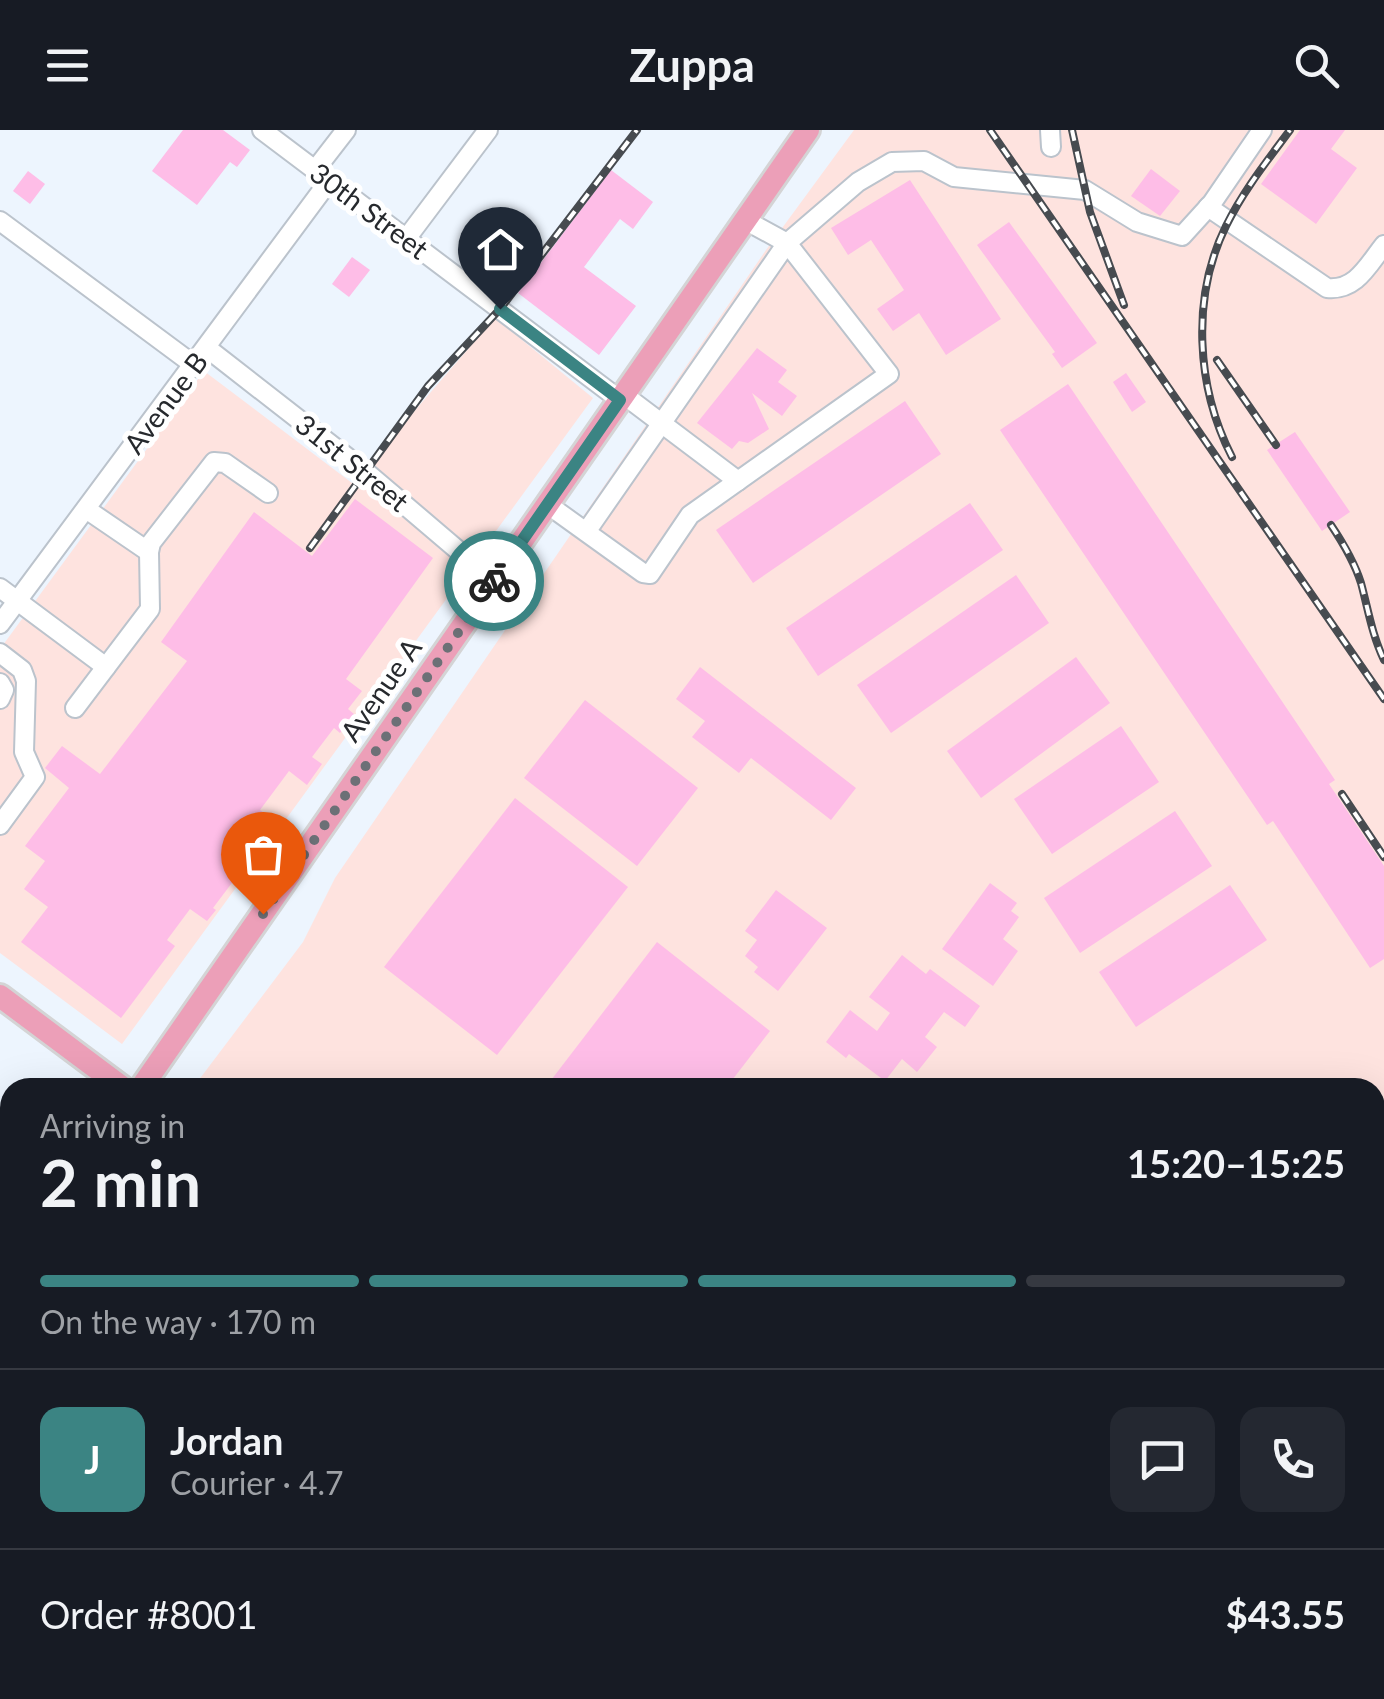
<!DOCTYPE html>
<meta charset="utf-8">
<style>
:root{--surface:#171b24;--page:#242831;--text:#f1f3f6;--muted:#9ea1a6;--line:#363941;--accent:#3b8483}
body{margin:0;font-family:Lato,sans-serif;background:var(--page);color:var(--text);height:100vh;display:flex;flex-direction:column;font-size:38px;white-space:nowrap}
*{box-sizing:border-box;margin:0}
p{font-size:32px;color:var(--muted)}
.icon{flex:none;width:55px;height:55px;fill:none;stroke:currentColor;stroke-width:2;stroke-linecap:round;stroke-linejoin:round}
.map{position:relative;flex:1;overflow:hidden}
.details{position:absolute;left:0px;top:948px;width:1385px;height:622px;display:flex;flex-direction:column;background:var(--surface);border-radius:30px 30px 0 0;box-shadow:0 10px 40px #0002}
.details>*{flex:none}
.pin{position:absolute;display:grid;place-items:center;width:85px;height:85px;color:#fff;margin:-102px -42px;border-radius:50% 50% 50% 0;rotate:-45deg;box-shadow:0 0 10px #0007}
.pin .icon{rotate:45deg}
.courier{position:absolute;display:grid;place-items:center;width:100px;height:100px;margin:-50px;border:8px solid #3b8483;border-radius:50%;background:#fff;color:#222;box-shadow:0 2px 12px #0007}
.summary em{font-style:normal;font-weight:700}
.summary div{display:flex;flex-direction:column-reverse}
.summary{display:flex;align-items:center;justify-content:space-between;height:170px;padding:0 40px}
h1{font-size:65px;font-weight:700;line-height:75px}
.bar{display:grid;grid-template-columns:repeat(4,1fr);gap:15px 10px;align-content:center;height:120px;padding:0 40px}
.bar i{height:12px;border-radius:8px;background:var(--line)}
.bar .on{background:var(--accent)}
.bar p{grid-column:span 4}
.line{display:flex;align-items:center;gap:25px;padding:0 40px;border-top:2px solid var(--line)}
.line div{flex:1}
.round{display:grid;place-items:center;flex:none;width:105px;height:105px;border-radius:20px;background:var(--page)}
header{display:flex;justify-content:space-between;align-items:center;height:130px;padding:0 40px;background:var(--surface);font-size:45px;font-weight:700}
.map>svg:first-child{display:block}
.industrial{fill:#fee3df}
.building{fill:#febde7}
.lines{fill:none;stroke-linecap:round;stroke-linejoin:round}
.minor-casing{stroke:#bbc3cc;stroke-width:22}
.major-casing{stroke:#d4d4d5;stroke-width:28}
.path{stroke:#acb3ba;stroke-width:2.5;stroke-dasharray:8 8;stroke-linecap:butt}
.minor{stroke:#fff;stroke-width:18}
.major{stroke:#ec9fb8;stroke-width:22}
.rail-casing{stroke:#474b50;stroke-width:8}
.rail{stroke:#fff;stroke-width:4;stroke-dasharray:11;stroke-linecap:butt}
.done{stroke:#6c7076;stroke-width:10;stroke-dasharray:0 18}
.route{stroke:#3b8483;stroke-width:12}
.labels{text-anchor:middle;stroke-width:10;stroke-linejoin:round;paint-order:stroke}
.street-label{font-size:28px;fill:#26292d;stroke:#fff}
</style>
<header><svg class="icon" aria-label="menu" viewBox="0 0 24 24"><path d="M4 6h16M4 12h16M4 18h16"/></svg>Zuppa<svg class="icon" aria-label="search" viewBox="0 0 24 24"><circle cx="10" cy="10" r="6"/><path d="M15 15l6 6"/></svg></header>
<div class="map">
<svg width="1384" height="1569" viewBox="0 0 1384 1569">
<rect width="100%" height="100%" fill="#edf5fe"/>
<g class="industrial">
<path d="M854 0H1384V1569H1000L988 1560H1375V958L195 955 303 812 335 748 766 120Z"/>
<path d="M495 188 593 268 122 914 0 823V519L204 241 352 353Z"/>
</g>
<g class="building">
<path d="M183 0H223L250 20 237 37 230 32 197 75 152 41Z"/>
<path d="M1300 0H1345L1331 19 1357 38 1316 94 1261 54Z"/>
<path d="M1151 39 1180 61 1160 86 1131 66Z"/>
<path d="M611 40 653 72 633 99 620 89 584 137 636 176 599 225 518 163Z"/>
<path d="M28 41 45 54 30 74 13 61Z"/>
<path d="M910 50 1001 189 946 225 919 183 893 201 877 179 904 160 871 110 848 125 831 98Z"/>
<path d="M1009 92 1097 213 1062 238 1052 224 1055 222 977 115Z"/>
<path d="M352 127 370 140 349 167 332 154Z"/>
<path d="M757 218 787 240 778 252 797 266 782 286 752 263 769 299 748 313 739 311 732 319 697 293Z"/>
<path d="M1126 243 1146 272 1132 282 1113 252Z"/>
<path d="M1068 254 1335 650 1329 654 1384 736V829L1370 838 1273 691 1267 695 1000 300Z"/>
<path d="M905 271 941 324 753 453 716 400Z"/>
<path d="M1295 302 1350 382 1322 401 1267 320Z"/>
<path d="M355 369 433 428 346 549 362 561 348 579 354 584 340 603 334 598 312 627 322 634 307 655 289 641 260 680 277 693 213 778 216 780 207 791 190 779 167 810 175 816 121 888 21 812 48 777 24 759 45 731 25 716 69 658 45 638 62 616 100 644 187 531 161 512 254 382 312 426Z"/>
<path d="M970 373 1003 420 818 546 786 498Z"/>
<path d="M1016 445 1049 493 891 603 857 555Z"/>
<path d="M1076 527 1110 573 981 668 947 621Z"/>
<path d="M700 537 856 658 831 690 751 628 739 643 692 607 705 591 676 569Z"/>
<path d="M585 570 698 658 637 736 524 648Z"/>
<path d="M1121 596 1159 652 1052 724 1014 669Z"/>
<path d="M515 668 628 757 497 925 384 837Z"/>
<path d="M1175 681 1212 736 1080 823 1044 768Z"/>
<path d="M990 753 1017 773 1011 781 1019 787 1003 809 1018 821 993 856 942 819Z"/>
<path d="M1230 755 1267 810 1136 897 1099 842Z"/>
<path d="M776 760 827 798 778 861 754 842 758 837 745 826 757 810 745 801Z"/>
<path d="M657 812 770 901 726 958H545Z"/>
<path d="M902 825 926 844 930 839 980 876 965 897 944 882 925 907 937 917 917 942 902 929 885 951 849 924 846 928 826 912 850 880 877 901 890 883 869 867Z"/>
</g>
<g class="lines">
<g class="minor-casing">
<g id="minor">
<path d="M262 0 620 270"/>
<path d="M1050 0 1051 17"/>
<path d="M315 40 346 0"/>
<path d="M1208 77 1327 158C1356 161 1368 135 1384 115"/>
<path d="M745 90 787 113 858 52 892 32 924 31 954 47 1085 60 1137 92 1182 106 1212 73 1262 0"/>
<path d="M0 91 194 235"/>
<path d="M406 109 488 0"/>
<path d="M207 218 366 342 494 451"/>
<path d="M624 265 738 351"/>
<path d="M547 374 643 443 650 444 690 385 889 244 787 113 586 402"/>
<path d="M86 379 149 422"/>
<path d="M0 458 106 537 150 479 149 422 151 413 214 332 225 333 268 363"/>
<path d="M0 494 329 51"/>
<path d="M0 523 22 540 26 551 24 622 35 647 0 695"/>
<path d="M0 553 4 560 0 569"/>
<path d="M75 578 106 537"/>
<path d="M0 1241 10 1248"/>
<path d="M0 1425 10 1412"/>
<path d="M0 1531 10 1539"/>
<path d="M37 1560 49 1569"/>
<path d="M238 1560 250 1569"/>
<path d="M422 1560 433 1569"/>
<path d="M632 1560 644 1569"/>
<path d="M289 1569 296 1560"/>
<path d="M851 1569 858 1560"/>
</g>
</g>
<g class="major-casing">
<g id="major">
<path d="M0 866 123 958"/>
<path d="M141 958 808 0"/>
<path d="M0 1170 10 1155"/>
<path d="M927 1560 939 1569"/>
</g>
</g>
<path class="path" d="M354 1560 356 1569"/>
<use href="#minor" class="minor"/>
<use href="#major" class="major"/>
<g class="rail-casing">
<g id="rail">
<path d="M990 0 1384 569"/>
<path d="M1072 0 1090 82 1124 175"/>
<path d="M1217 230 1276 315"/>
<path d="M1232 327C1196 257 1191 167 1226 96 1243 61 1267 31 1290 0"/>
<path d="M1331 395C1343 413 1354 431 1361 453 1368 479 1372 505 1384 530"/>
<path d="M310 418 428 256 500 179 637 0"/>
<path d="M1342 664 1384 727"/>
<path d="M219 953 225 958"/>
<path d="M1375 1256 1384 1244"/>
<path d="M1003 1560 1015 1569"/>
<path d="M1139 1569 1146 1560"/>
</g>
</g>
<use href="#rail" class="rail"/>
</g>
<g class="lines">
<path class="done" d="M263 784 494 451"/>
<path class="route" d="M494 451 620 270 500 179"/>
</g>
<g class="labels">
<g class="street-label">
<text transform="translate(369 81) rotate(37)" y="10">30th Street</text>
<text transform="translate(166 273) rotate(-53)" y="10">Avenue B</text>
<text transform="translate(352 333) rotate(39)" y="10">31st Street</text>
<text transform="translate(381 560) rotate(-55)" y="10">Avenue A</text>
</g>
</g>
</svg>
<div class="pin" style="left:263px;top:784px;background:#ea580c"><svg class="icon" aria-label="bag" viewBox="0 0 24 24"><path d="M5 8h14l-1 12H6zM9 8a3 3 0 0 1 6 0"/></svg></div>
<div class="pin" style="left:500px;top:179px;background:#1f2937"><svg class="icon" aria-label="home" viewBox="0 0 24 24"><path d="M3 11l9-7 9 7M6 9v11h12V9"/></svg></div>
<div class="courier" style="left:494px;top:451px"><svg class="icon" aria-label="bike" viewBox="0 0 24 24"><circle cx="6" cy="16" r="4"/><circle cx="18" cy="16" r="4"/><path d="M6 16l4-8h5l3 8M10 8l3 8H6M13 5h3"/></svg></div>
<section class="details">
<div class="summary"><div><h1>2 min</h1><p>Arriving in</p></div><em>15:20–15:25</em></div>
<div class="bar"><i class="on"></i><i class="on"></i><i class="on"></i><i></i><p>On the way · 170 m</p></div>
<div class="line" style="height:180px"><b class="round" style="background:var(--accent);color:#fff">J</b><div><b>Jordan</b><p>Courier · 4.7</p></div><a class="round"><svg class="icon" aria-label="chat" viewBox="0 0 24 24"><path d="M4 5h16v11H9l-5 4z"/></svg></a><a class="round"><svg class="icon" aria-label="phone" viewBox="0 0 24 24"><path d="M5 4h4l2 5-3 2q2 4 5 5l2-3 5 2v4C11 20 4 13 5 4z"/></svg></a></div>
<div class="line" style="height:130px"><div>Order #8001</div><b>$43.55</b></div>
</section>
</div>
